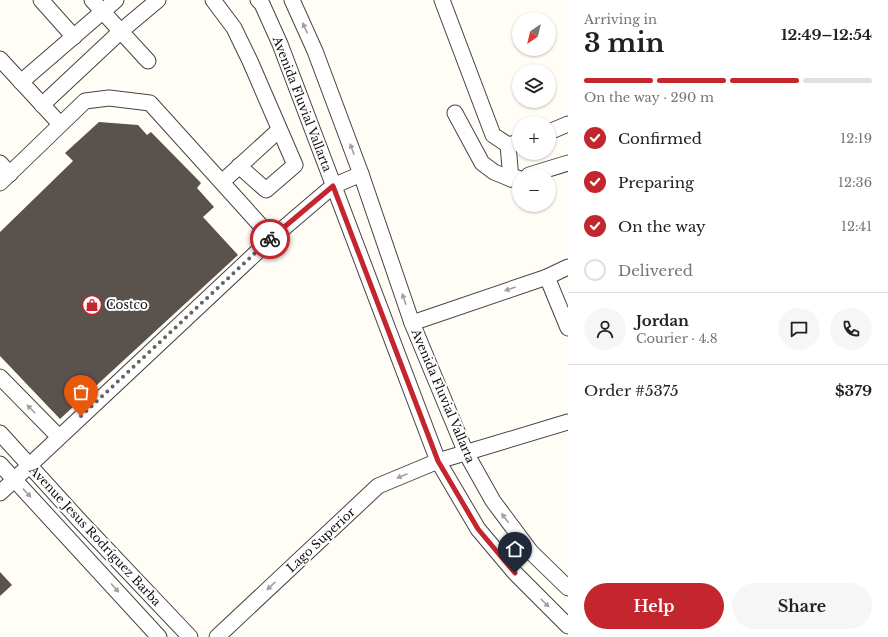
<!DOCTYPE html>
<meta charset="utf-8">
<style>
:root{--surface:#fff;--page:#f6f6f6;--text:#222;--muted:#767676;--line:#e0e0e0;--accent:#c4262e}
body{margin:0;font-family:"Libre Baskerville",serif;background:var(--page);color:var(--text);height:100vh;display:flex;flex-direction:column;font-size:15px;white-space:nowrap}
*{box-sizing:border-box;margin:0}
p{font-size:13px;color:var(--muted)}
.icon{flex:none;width:22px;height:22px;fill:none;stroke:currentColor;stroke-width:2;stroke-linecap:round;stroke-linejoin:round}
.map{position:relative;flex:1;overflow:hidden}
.sheet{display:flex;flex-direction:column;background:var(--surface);width:320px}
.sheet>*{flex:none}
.needle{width:26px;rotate:215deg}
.fabs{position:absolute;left:512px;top:12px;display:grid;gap:8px}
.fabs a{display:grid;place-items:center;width:44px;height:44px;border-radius:50%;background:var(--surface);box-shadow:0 1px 3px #0004;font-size:20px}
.pin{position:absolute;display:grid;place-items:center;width:34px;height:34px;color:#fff;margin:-41px -17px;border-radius:50% 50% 50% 0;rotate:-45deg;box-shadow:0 0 4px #0007}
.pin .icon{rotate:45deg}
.courier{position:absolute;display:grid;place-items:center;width:40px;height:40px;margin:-20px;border:3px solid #c4262e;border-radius:50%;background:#fff;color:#222;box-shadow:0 1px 5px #0007}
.head em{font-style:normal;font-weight:700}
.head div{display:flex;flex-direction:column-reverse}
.head{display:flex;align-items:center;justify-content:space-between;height:68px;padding:0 16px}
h1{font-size:26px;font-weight:700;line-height:30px}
.bar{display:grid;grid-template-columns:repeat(4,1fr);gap:6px 4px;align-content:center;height:48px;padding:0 16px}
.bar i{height:5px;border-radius:3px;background:var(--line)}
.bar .selected{background:var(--accent)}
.bar p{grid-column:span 4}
.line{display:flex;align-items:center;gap:10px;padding:0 16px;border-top:1px solid var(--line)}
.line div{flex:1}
.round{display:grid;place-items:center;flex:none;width:42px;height:42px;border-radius:21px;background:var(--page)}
ol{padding:0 16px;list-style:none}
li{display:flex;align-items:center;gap:12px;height:44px}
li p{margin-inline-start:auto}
li .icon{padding:4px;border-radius:50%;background:var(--accent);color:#fff;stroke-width:4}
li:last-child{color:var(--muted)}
li i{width:22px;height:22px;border:2px solid var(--line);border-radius:50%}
.button{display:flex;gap:8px;margin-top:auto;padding:8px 16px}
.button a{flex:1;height:46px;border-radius:24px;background:var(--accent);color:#fff;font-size:16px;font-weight:700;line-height:46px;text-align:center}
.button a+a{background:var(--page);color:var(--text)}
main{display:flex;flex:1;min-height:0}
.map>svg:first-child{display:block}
.building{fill:#5a524d}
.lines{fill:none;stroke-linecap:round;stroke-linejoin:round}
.minor-casing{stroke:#444;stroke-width:17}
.minor{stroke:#fff;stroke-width:15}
.oneway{fill:#a0a0a0}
.done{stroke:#646461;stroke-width:4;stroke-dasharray:0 7.2}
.route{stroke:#c4262e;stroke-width:5}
.labels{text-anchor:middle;stroke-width:4;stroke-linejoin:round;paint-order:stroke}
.street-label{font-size:12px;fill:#111;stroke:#fff}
.poi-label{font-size:12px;fill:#111;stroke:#fff;text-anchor:start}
</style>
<main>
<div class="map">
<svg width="568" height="637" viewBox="0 0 568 637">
<rect width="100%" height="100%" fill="#fffdf5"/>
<g class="building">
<path d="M99 122 138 125 147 135 151 132 201 183 197 188 214 207 203 217 238 255 60 419 0 356V232L73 161 65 153Z"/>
<path d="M0 572 12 585 0 596Z"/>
</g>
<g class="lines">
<g class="minor-casing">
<g id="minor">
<path d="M41 0 74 37"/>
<path d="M92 0 148 61"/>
<path d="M213 0 234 28 250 61 295 165 266 190 239 166"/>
<path d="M258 0 262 4 280 44 438 461 478 529 515 573 568 626"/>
<path d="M292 0 315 51 361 174 412 323 466 453 493 501 531 552 568 588"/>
<path d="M442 0 493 135 508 145 519 142"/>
<path d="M0 59 60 124"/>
<path d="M21 82 116 0"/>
<path d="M42 105 121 31 158 0"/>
<path d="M455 113 482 163 494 172 511 179"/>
<path d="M549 132 568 124"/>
<path d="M508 145 511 179 518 178"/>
<path d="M0 163 10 174"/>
<path d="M529 175 568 163"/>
<path d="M222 182 279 130"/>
<path d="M0 183 85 101 109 98 150 103 272 238"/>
<path d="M547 277 568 328"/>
<path d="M412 323 547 277 568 267"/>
<path d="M0 377 58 436"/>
<path d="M0 433 80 521 190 637"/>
<path d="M0 464 159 637"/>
<path d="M0 493 272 238 333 186 361 174"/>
<path d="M217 637 378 486 438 461 568 422"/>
</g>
</g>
<use href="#minor" class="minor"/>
</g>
<defs><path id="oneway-solid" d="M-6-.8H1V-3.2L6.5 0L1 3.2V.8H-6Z"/></defs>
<g class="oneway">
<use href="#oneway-solid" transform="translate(305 28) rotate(-115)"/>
<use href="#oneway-solid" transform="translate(352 149) rotate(-110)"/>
<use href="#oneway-solid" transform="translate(510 289) rotate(161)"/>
<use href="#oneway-solid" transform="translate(404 299) rotate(-109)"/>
<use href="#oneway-solid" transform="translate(31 409) rotate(-134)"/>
<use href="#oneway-solid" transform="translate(402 476) rotate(157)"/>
<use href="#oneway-solid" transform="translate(27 493) rotate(47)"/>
<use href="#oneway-solid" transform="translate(505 518) rotate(-127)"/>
<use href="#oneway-solid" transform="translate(271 586) rotate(137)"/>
<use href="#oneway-solid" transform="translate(115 588) rotate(48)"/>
<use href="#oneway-solid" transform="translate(545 603) rotate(45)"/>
</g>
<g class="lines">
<path class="done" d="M81 416 270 239"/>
<path class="route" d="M270 239 333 186 438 461 478 529 515 573"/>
</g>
<defs>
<g id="shop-ring" transform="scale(1)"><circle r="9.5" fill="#fff" stroke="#c4262e" stroke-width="1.5"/><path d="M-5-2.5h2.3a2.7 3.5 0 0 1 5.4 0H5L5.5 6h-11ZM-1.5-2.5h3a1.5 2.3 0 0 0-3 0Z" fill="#c4262e"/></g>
</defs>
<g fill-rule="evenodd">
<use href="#shop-ring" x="92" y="305"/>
</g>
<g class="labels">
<g class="street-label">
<text transform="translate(302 104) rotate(69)" y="4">Avenida Fluvial Vallarta</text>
<text transform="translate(443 396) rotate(67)" y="4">Avenida Fluvial Vallarta</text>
<text transform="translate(95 536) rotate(47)" y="4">Avenue Jesus Rodríguez Barba</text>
<text transform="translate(321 540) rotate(-43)" y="4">Lago Superior</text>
</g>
<g class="poi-label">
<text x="106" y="309">Costco</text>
</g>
</g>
</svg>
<div class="fabs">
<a><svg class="needle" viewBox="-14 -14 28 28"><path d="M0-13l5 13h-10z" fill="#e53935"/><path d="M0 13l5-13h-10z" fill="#767676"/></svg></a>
<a><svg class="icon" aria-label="layers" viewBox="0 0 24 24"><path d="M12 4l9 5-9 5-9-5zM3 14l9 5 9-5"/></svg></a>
<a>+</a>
<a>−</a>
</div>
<div class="pin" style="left:81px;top:416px;background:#ea580c"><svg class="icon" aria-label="bag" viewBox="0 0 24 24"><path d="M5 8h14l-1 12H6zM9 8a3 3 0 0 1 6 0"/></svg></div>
<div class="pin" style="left:515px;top:573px;background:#1f2937"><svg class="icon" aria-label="home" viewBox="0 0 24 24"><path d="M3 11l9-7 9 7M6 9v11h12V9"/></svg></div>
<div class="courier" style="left:270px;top:239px"><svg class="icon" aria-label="bike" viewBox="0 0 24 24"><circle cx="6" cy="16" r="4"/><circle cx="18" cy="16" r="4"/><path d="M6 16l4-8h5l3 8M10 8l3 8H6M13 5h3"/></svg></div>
</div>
<section class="sheet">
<div class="head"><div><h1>3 min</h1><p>Arriving in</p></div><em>12:49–12:54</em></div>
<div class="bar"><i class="selected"></i><i class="selected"></i><i class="selected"></i><i></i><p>On the way · 290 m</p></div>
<ol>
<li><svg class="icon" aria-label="check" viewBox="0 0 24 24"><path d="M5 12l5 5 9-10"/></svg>Confirmed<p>12:19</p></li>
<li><svg class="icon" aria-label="check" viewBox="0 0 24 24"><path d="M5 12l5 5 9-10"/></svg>Preparing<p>12:36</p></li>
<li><svg class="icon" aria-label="check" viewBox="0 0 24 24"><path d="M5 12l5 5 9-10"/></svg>On the way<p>12:41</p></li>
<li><i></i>Delivered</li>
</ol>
<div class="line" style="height:72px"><a class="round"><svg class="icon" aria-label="person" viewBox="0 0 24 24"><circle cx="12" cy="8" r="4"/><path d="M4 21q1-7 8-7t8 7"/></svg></a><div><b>Jordan</b><p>Courier · 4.8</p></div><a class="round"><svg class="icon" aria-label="chat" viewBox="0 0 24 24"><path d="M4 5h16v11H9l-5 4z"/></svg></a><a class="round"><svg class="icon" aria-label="phone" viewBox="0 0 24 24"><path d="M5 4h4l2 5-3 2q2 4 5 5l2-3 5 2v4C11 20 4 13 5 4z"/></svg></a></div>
<div class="line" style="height:52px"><div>Order #5375</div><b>$379</b></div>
<div class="button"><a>Help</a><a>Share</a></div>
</section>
</main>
